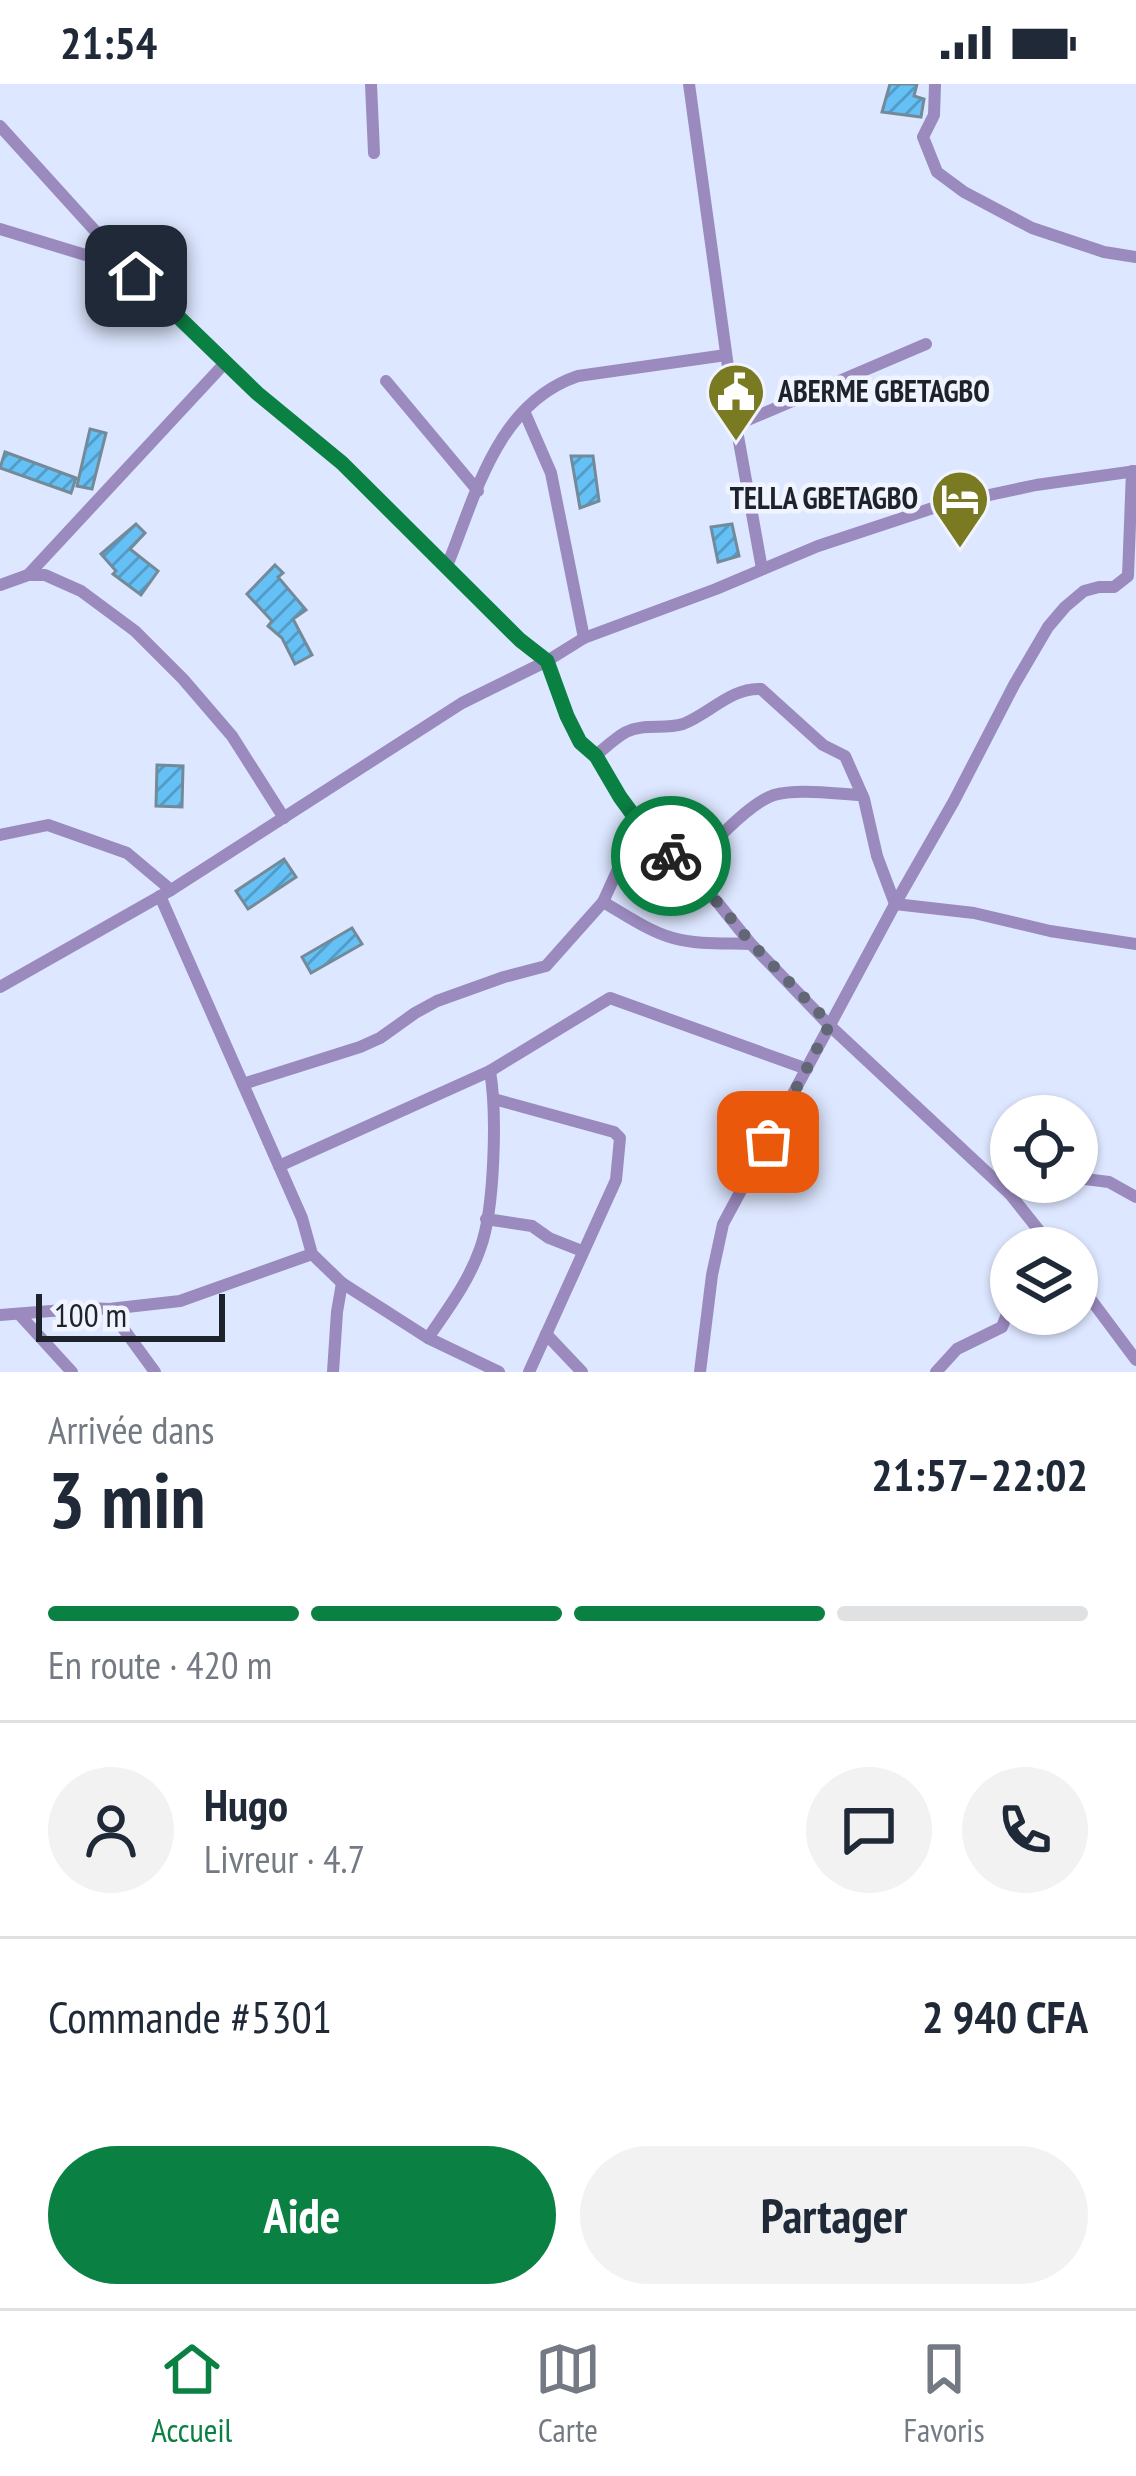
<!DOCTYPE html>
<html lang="fr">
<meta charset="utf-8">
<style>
:root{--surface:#fff;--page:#f2f2f3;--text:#1f2937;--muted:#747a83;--line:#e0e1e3;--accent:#0b8043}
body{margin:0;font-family:"PT Sans Narrow",sans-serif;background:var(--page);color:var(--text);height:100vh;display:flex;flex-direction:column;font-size:45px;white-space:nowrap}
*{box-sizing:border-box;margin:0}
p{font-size:39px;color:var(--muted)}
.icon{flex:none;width:66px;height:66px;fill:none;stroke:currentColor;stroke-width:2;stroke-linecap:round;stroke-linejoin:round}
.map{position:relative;height:1288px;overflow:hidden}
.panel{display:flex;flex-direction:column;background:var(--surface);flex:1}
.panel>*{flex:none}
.tools{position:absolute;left:990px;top:1011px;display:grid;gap:24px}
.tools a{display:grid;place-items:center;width:108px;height:108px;border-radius:50%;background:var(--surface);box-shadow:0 3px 9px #0004;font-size:60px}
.scale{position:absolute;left:36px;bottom:30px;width:189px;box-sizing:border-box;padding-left:12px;border:6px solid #1e222a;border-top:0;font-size:33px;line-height:42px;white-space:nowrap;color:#1e222a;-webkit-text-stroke:9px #f0f4fe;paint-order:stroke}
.pin{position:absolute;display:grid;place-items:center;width:102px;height:102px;color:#fff;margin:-51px;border-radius:24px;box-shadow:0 6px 18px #0006}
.courier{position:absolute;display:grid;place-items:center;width:120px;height:120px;margin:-60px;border:9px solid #0b8043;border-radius:50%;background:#fff;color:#222;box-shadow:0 3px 15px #0007}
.headline em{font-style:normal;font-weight:600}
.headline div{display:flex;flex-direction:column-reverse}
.headline{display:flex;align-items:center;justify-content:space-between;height:204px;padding:0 48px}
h1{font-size:78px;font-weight:600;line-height:90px}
.bar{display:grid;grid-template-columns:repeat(4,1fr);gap:18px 12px;align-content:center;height:144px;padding:0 48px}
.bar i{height:15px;border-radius:9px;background:var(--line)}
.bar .selected{background:var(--accent)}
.bar p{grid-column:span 4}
.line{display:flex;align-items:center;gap:30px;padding:0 48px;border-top:3px solid var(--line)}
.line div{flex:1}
.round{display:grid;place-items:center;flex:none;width:126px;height:126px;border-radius:63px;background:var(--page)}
.primary-button{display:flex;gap:24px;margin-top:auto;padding:24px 48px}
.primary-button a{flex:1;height:138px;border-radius:72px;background:var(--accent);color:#fff;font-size:48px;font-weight:600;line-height:138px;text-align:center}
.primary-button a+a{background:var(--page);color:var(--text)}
.status{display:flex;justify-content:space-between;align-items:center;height:84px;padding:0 60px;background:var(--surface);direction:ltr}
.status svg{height:33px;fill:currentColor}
.tabs{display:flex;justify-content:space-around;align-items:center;height:168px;border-top:3px solid var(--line);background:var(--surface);font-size:33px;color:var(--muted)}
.tabs a{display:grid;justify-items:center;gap:6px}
.tabs .selected{color:var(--accent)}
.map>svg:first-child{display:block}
.building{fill:url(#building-hatch);stroke:#738a99;stroke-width:3}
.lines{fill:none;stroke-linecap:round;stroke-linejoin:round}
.minor{stroke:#9b8abe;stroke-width:12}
.done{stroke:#616775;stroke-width:12;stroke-dasharray:0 21.6}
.route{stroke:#0b8043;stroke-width:15}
.labels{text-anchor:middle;stroke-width:9;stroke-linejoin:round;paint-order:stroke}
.poi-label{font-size:30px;font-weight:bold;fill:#1e222a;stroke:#f0f4fe;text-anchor:start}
</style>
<div class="status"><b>21:54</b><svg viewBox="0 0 49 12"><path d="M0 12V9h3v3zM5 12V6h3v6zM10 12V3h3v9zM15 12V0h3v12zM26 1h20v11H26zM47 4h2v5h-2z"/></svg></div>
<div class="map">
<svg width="1136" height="1288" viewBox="0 0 1136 1288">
<defs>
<pattern id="building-hatch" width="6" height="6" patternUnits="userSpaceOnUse" patternTransform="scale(3)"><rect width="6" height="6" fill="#65c0f5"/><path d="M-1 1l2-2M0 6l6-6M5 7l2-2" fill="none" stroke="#539cc7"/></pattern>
</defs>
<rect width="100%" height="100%" fill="#dde7ff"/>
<g class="building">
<path d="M890 0H917L914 12 924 15 921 33 882 28Z"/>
<path d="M90 345 106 349 92 405 77 402Z"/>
<path d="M5 368 76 394 71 409 0 384Z"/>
<path d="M571 372H593L599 417 580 424Z"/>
<path d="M136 440 145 449 130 465 158 487 141 511 113 490 116 487 101 470Z"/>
<path d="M732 440 739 472 718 478 711 443Z"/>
<path d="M275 481 283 489 278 493 306 526 293 535 312 571 295 580 282 554 268 542 272 537 247 510Z"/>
<path d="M157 681 183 682 182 723 156 722Z"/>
<path d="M284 775 296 793 248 825 236 807Z"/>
<path d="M352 844 362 860 311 889 302 873Z"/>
</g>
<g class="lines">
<g class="minor">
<path d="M371 0 374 69"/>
<path d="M689 0 736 341 762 485"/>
<path d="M935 0 934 31 923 53 937 88 964 108 1032 144 1104 168 1136 173"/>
<path d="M0 42 136 192 257 309 342 379 520 555 547 577 567 632 580 658 595 672 620 713 639 739 718 819 751 860 829 941 1010 1110 1053 1164"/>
<path d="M0 145 125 183"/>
<path d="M386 297 478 407"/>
<path d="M524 327 551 389 584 554"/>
<path d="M736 341 926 260"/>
<path d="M447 482C476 411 497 319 578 292L726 271"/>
<path d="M28 491 225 279"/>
<path d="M0 501 28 491H45L81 507 135 547 183 595 232 652 284 734"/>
<path d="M595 672C605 664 615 654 626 648 644 639 664 646 683 640 709 630 732 603 761 605L823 661 845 672 864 715 877 772 895 820 974 829 1050 847 1136 860"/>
<path d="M0 751 48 741 127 769 171 806"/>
<path d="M688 789C704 767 749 719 774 711 797 704 838 710 862 711"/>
<path d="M160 812 302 1134 312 1170 342 1199 428 1254 499 1288"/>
<path d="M603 818C626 831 648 847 673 854 698 861 726 859 751 860"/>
<path d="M0 903 171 806 462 619 547 577 584 554 716 505 818 462 942 421 1036 401 1136 387"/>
<path d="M243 1000 360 963 380 954 415 929 437 917 504 893 546 882 603 818 639 739"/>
<path d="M494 1015 614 1048 620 1054 616 1096 529 1288"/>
<path d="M279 1082 490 987 610 914 807 985"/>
<path d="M1077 1094 1109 1098 1136 1113"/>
<path d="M1010 1110 1041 1098"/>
<path d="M486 1135 532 1142 549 1154 582 1167"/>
<path d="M1077 1197 1136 1276"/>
<path d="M109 1225 155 1288"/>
<path d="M19 1230 72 1288"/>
<path d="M0 1231 89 1224 109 1225 180 1217 312 1170"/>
<path d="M546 1250 582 1288"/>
<path d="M428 1254C447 1226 469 1197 480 1165 495 1125 497 1028 490 987"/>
<path d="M333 1288 337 1228 342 1199"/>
<path d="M700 1288 712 1191 723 1140 895 820 954 717 1014 601 1048 543 1065 523 1084 507 1099 503H1114L1128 492 1132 387"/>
<path d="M936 1288 957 1265 1002 1243 1011 1220"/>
</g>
</g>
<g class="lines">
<path class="done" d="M671 772 718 819 752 860 830 940 768 1058"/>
<path class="route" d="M136 192 257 309 342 379 520 556 547 577 567 632 580 658 596 672 620 713 639 739 671 772"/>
</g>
<defs>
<g id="civic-pin" transform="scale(3)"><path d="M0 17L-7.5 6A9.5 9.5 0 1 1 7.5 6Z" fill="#797a21" stroke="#f0f4fe"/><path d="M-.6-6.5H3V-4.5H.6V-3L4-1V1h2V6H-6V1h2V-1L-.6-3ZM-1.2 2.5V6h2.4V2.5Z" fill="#fff"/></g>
<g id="hotel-pin" transform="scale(3)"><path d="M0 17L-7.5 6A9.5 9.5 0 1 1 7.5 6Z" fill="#797a21" stroke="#f0f4fe"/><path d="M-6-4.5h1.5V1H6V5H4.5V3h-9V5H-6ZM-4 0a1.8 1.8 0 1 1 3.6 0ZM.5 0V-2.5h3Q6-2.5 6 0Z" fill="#fff"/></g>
</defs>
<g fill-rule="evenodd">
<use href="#civic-pin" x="736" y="308"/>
<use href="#hotel-pin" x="960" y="415"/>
</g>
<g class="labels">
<g class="poi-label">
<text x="778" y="318">ABERME GBETAGBO</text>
<text x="918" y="425" text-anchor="end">TELLA GBETAGBO</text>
</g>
</g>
</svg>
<div class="tools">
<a><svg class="icon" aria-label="locate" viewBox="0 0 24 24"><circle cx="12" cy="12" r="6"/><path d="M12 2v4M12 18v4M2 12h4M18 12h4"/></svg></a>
<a><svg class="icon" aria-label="layers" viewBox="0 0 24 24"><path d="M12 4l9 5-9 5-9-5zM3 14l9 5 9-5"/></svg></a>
</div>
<div class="scale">100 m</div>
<div class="pin" style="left:768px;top:1058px;background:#ea580c"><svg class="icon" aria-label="bag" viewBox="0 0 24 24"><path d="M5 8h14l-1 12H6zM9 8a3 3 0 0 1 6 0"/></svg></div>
<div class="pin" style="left:136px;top:192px;background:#1f2937"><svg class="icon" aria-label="home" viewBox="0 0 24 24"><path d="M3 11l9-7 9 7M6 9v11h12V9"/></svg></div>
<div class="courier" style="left:671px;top:772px"><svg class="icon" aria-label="bike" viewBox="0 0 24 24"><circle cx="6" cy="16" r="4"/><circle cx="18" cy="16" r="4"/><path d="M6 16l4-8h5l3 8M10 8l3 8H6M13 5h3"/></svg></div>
</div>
<section class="panel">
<div class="headline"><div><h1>3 min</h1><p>Arrivée dans</p></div><em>21:57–22:02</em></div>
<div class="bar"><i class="selected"></i><i class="selected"></i><i class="selected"></i><i></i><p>En route · 420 m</p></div>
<div class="line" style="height:216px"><a class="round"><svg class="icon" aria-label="person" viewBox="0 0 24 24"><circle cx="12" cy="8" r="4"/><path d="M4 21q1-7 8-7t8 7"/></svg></a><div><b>Hugo</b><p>Livreur · 4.7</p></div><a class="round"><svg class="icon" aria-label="chat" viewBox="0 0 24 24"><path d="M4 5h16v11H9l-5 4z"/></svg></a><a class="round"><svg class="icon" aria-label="phone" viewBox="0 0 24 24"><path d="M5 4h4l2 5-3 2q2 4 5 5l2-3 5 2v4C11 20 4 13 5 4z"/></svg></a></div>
<div class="line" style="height:156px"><div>Commande #5301</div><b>2 940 CFA</b></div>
<div class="primary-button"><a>Aide</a><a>Partager</a></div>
</section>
<nav class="tabs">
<a class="selected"><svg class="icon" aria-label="home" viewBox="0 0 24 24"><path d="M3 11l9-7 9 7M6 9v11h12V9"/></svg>Accueil</a>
<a><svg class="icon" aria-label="map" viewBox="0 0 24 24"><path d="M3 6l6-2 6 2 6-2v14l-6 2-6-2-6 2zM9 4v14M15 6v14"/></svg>Carte</a>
<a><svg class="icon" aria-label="saved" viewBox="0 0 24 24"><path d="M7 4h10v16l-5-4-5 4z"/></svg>Favoris</a>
</nav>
